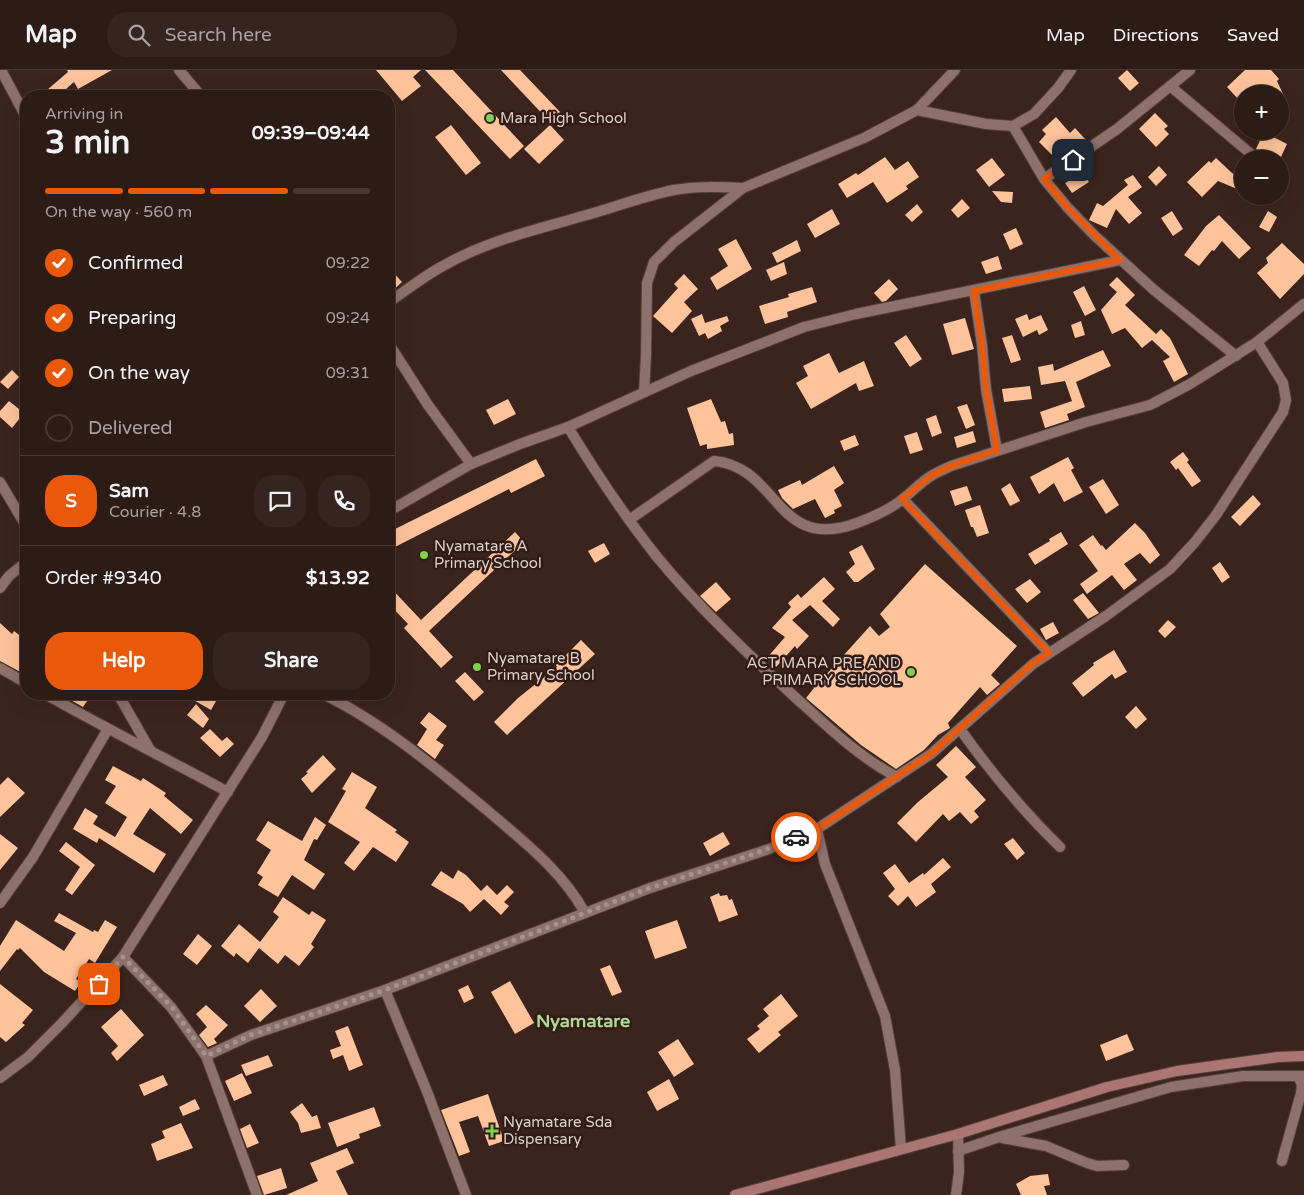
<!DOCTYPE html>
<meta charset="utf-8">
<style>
:root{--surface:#2d1b16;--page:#35241f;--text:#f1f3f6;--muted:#a7a1a1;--line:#483935;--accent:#ea580c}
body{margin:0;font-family:"Varela Round",sans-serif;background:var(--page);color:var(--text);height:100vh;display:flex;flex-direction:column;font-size:19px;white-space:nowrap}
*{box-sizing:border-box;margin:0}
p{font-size:16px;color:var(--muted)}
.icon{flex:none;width:28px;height:28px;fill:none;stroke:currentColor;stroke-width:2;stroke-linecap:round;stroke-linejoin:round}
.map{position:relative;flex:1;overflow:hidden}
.side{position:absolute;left:20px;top:20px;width:375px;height:610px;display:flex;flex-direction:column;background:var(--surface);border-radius:20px;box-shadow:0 5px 20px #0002,0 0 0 1px var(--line)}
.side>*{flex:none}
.tools{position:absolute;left:1234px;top:15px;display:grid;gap:10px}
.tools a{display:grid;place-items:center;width:55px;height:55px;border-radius:50%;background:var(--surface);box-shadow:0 5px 20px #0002,0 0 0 1px var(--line);font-size:25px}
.pin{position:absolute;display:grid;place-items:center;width:42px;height:42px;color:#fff;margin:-21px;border-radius:10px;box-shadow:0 2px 8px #0006}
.courier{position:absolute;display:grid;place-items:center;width:50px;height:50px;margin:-25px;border:4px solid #ea580c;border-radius:50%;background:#fff;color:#222;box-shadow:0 1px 6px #0007}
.headline em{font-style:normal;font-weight:700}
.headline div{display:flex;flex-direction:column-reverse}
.headline{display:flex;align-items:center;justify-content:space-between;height:85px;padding:0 25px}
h1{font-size:32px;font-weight:700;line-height:38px}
.bar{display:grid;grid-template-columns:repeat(4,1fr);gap:8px 5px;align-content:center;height:60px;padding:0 25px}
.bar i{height:6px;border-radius:4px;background:var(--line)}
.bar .active{background:var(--accent)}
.bar p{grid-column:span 4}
.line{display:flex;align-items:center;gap:12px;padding:0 25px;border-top:1px solid var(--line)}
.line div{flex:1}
.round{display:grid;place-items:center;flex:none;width:52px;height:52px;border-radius:20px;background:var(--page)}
ol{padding:0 25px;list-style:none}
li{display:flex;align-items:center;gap:15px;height:55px}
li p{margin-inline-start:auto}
li .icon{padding:5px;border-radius:50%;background:var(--accent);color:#fff;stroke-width:4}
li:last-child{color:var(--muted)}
li i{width:28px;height:28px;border:2px solid var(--line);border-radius:50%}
.cta{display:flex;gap:10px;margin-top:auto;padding:10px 25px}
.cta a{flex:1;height:58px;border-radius:20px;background:var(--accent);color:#fff;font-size:20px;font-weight:700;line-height:58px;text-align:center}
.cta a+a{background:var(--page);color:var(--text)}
header{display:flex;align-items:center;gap:30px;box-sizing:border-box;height:70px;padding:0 25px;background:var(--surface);border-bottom:1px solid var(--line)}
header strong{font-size:24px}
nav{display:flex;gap:28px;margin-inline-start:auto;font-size:18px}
.search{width:350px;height:45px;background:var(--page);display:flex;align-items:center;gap:12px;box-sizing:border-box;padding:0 18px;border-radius:20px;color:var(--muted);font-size:19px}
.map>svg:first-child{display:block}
.building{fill:#fec39b}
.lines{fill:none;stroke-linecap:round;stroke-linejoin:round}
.street-casing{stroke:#533f39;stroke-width:12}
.secondary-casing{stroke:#533f39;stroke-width:12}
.street{stroke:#8e716a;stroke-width:10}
.secondary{stroke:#ab7573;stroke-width:10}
.done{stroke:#a5928d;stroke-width:5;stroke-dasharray:0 9}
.route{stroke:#ea580c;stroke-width:6}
.poi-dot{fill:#82d04f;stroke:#311b15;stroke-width:2}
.labels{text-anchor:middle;stroke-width:5;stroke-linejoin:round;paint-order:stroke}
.poi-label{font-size:15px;fill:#ddcdc9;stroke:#311b15;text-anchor:start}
.quarter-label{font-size:18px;font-weight:bold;fill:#add896;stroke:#311b15}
</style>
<header>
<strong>Map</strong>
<div class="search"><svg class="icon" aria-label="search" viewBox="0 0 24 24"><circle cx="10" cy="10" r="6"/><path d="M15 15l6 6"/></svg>Search here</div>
<nav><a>Map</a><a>Directions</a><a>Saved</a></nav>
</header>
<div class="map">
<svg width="1304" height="1125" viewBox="0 0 1304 1125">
<rect width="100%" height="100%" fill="#3c241e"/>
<g class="building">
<path d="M67 0H112L78 19 74 12 58 26H40L68 2Z"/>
<path d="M376 0H421L413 7 421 16 402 31Z"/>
<path d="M425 0H453L524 76 510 89Z"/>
<path d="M501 0H520L560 42 550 52Z"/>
<path d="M1127 0 1139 13 1130 21 1118 8Z"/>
<path d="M1245 0H1271L1279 9 1277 11 1283 24H1242V27L1239 30 1227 17Z"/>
<path d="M1155 43 1168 56 1164 59 1169 64 1156 77 1139 59Z"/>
<path d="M1056 47 1070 63 1075 58 1086 70 1058 91 1039 72 1046 64 1042 60Z"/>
<path d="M451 55 481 93 466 105 435 67Z"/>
<path d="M550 55 564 70 539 94 524 79Z"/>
<path d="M1264 62 1287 74 1280 89H1275L1256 79Z"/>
<path d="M885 87 895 100 908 91 919 107 906 116 908 119 887 133 873 112 847 128 838 114 856 103 858 105Z"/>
<path d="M992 88 1005 105 989 117 976 100Z"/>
<path d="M1216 88 1232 103 1242 108V121L1218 111 1202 127 1187 112 1209 91 1211 93Z"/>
<path d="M1159 96 1167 105 1156 116 1148 107Z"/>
<path d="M1083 103 1089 112 1072 123 1065 113Z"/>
<path d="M1133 105 1142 117 1128 127 1142 143 1129 154 1116 139 1107 158 1089 150 1097 133 1103 136 1128 115 1124 110Z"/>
<path d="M992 121 1013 122 1012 133 1001 132Z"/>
<path d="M962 129 970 138 958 148 951 140Z"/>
<path d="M917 134 923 142 912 152 905 145Z"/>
<path d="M832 139 840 154 815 168 807 154Z"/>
<path d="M1172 141 1183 159 1173 166 1161 148Z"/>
<path d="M1268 141 1277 147 1269 162 1259 157Z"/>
<path d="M1219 145 1251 178 1239 189 1222 171 1214 181 1212 180 1199 196 1184 185 1206 156Z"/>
<path d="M1016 158 1023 174 1010 180 1003 164Z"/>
<path d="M736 169 752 199 717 220 710 208 728 196 718 179Z"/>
<path d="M797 170 801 181 777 193 772 183Z"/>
<path d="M1282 173 1304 194V204L1280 229 1257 203 1268 193 1266 188Z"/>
<path d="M998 186 1002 199 986 204 981 192Z"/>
<path d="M784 192 787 204 771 211 766 200Z"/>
<path d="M389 198 402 212 389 224Z"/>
<path d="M684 204 698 219 684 232 692 241 672 263 653 246 678 218 674 214Z"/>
<path d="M1117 207 1135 225 1125 235 1156 264 1161 259 1170 268 1188 304 1174 312 1163 291 1170 287 1152 270 1142 278 1125 258 1112 264 1101 240 1117 222 1109 215Z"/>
<path d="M889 209 898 219 886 231 882 232 874 223Z"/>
<path d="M1084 216 1096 240 1085 246 1073 222Z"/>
<path d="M812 217 817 232 787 242 788 247 765 254 759 236 789 227 788 224Z"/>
<path d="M702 244 705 253 727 246 729 251 720 256 722 261 708 269 705 263 699 266 691 249Z"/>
<path d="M1027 244 1029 250 1041 245 1048 260 1039 265 1037 260 1023 267 1015 249Z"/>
<path d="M965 248 974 279 952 285 943 254Z"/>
<path d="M1081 251 1085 265 1075 268 1071 255Z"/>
<path d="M906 265 922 289 910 297 894 273Z"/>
<path d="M1012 265 1021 290 1011 293 1002 268Z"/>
<path d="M1103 280 1111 296 1076 312 1085 337 1067 344 1069 350 1045 358 1040 342 1072 331 1065 311 1041 315 1038 297 1053 294 1054 301Z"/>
<path d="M829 283 839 303 864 291 874 316 859 321 856 313 811 339 796 313 808 306 803 296Z"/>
<path d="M12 300 19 307 8 319 0 312Z"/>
<path d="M1030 316 1032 329 1004 332 1002 319Z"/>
<path d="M508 329 516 344 494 355 486 340Z"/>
<path d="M711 329 721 352 725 351 729 364 733 363 734 375 707 379V374L700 376 687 338Z"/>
<path d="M9 331 24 343 12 358 0 347V341Z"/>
<path d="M967 334 975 355 966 359 957 337Z"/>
<path d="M936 345 942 363 932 367 926 349Z"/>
<path d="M973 361 976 372 957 378 954 367Z"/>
<path d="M917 362 923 380 910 384 904 366Z"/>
<path d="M855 365 859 375 844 381 840 371Z"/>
<path d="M1183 382 1189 390 1187 392 1201 411 1192 417 1178 398 1176 400 1170 392Z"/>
<path d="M1068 387 1074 398 1071 400 1083 422 1064 432 1054 413 1039 424 1030 407Z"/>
<path d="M536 389 545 406 511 423 509 419 389 480V462Z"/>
<path d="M834 396 844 413 834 420 842 436 834 440 835 443 825 448 815 429 793 439 782 428 778 420 800 410 802 415Z"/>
<path d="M1103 409 1119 435 1106 444 1089 417Z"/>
<path d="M1010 413 1020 431 1010 436 1001 419Z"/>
<path d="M967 416 972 430 955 436 950 421Z"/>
<path d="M1253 425 1261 434 1240 456 1231 447Z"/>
<path d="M980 435 989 463 977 467 973 457H971L965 440Z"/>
<path d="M1135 453 1145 463 1160 485 1150 494 1140 483 1124 494 1137 510 1124 520 1112 505 1087 524 1080 514 1098 501 1079 475 1093 465 1101 476 1102 475 1106 480Z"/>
<path d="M515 462 524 472 429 561 453 587 441 598 404 558 408 554 389 534V516L421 550Z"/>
<path d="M1061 462 1068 474 1035 495 1028 484 1050 471 1049 469Z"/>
<path d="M604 473 610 484 595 493 588 481Z"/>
<path d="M862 475 875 499 858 512H854L846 502 855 494 849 482Z"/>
<path d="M1220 492 1230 507 1222 513 1212 498Z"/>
<path d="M925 494 1017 576 991 605 1000 614 987 625 980 617 948 653 950 658 938 665 924 680 896 699 861 675 806 628 814 618 809 612 822 602 825 606 870 556 879 566 890 557 880 544Z"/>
<path d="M824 507 835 519 822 531 840 549 833 557 810 535 792 550 809 566 797 579 795 576 776 597 766 589 785 567 772 558 791 537 788 533 798 524 801 528Z"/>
<path d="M1030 509 1041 522 1027 533 1015 519Z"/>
<path d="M716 512 731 529 716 542 700 526Z"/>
<path d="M1083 523 1099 543 1088 549 1073 530Z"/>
<path d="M1168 550 1176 557 1165 568 1158 561Z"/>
<path d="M1053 552 1059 563 1046 570 1040 559Z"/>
<path d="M0 553 12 564 14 561 26 570V605L0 591Z"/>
<path d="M581 570 595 584 507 665 494 652 518 628 557 597 556 595Z"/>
<path d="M1114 580 1127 602 1115 609 1112 604 1083 627 1072 613 1094 595 1093 593Z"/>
<path d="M465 602 484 622 474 631 455 611Z"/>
<path d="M70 624H92L83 637 67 628Z"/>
<path d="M183 624H220L211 640Z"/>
<path d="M196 634 209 649 203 658 187 645Z"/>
<path d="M1136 636 1147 649 1136 659 1125 647Z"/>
<path d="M429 642 447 656 436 670 444 675 435 689 417 675 427 659 420 653Z"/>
<path d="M210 659 222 671 227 667 234 674 220 687 200 668Z"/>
<path d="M956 676 976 697 965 707 986 730 974 741 979 747 971 754 960 742 949 751 943 744 916 772 897 753 918 732 948 707 936 695Z"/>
<path d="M323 685 336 699 312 723 301 709 308 703 306 702Z"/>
<path d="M113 696 141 711 143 708 166 723 164 726 193 750 181 764 150 738 133 764 166 784 154 803 99 768 97 773 73 759 85 738 98 746 93 754 115 767 127 747 105 733 116 716 105 710Z"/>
<path d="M352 702 377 717 365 738 397 760 395 762 409 772 396 792 373 777 354 801 344 793 360 772 328 752 346 721 342 719Z"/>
<path d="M8 707 25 723 0 747V715Z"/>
<path d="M315 747 326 755 317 770 314 769 304 790 325 804 314 820 292 805 278 827 258 815 263 807 257 803 271 780 256 770 268 751 302 771Z"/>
<path d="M723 762 730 774 710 786 703 773Z"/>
<path d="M0 764 18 778 0 800Z"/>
<path d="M1013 768 1025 783 1017 790 1004 774Z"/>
<path d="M66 772 95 795 72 825 65 820 80 797 59 781Z"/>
<path d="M943 788 951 797 931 814 936 822 916 837 908 826 898 836 888 826 895 819 883 803 895 794 909 813 923 803 924 805Z"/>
<path d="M458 800 466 805 481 821 487 815 497 825 507 815 514 822 504 832 509 836 501 845 484 829 470 842 463 834 431 815 441 801 453 809Z"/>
<path d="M719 823 720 826 727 825 729 830 732 829 738 845 719 852 710 827Z"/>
<path d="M283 827 309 845 312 841 326 850 311 874 314 877 299 896 285 885 278 894 259 878 248 893 236 883 234 887 221 876 239 854 260 872 279 847 273 842Z"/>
<path d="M59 843 93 862 94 860 98 862 105 850 117 857 95 893 89 889 76 909 81 912 75 921 44 902 20 878 18 880 17 879 0 901V876L16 850 64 881 76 863 54 851Z"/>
<path d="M677 850 687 878 655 889 645 861Z"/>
<path d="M198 864 212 876 197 895 183 884Z"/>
<path d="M610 895 622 922 612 926 600 899Z"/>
<path d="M510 911 534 953 515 964 491 922Z"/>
<path d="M0 914 33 940 22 953 25 955 6 972 0 967Z"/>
<path d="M468 915 474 928 464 933 458 920Z"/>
<path d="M261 919 277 936 260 952 244 936Z"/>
<path d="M781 924 798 946 778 962 781 965 759 983 747 969 760 959 757 956 769 946 763 939Z"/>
<path d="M206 935 228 955 214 969 217 973 208 977 199 965 207 957 196 944Z"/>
<path d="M121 939 144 965 117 991 111 983 118 976 101 957Z"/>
<path d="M348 956 363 995 349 1001 343 985 333 989 330 980 341 976 335 961Z"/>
<path d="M1127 964 1134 980 1106 991 1100 975Z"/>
<path d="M678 969 694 994 674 1007 658 982Z"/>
<path d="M268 985 273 996 246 1006 241 995Z"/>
<path d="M242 1003 252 1023 234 1031 225 1011Z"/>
<path d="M163 1005 168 1015 144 1026 139 1015Z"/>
<path d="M669 1009 679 1029 657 1041 647 1022Z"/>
<path d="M488 1024 504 1071 489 1076 478 1046 459 1052 470 1082 459 1086 441 1040Z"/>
<path d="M195 1029 200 1039 183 1046 179 1037Z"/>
<path d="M302 1033 312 1047 317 1045 321 1058 301 1063 298 1053 290 1042Z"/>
<path d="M374 1037 381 1056 359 1064 360 1068 337 1077 328 1053Z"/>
<path d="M181 1053 193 1078 157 1091 151 1074 165 1068 162 1061Z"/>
<path d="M250 1054 259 1073 247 1078 240 1059Z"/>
<path d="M347 1078 354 1093 336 1101 348 1125H286L318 1111 310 1093Z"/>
<path d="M281 1098 287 1118 264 1125 257 1106Z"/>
<path d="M1048 1104 1050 1115 1044 1116 1047 1125H1021L1016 1114 1030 1106Z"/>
</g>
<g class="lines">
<g class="street-casing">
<g id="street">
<path d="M1 0 26 47"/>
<path d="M179 0 201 26"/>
<path d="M1170 16 1257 89"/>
<path d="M917 40 955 0"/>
<path d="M1013 56 1044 109 1068 138 1094 165 1154 220 1236 286"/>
<path d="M1044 109 1117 59 1190 0"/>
<path d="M974 221 982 275 986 319 997 380"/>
<path d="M389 232C407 220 424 206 443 196 486 171 535 160 583 146 613 138 643 126 674 120 697 116 720 117 743 118"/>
<path d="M389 274 428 335 471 394"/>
<path d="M644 322 646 286 647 213 654 192 674 172 743 118 864 68 917 40 986 54 1013 56 1034 44 1058 18 1071 0"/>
<path d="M568 357C596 403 625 447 658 488 699 538 748 584 796 628 828 657 859 687 897 707"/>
<path d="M0 412 26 456"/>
<path d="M903 429 1049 583"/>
<path d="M389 441 471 394 520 374 568 357 691 301 804 257 856 244 1120 190"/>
<path d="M629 450 714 391C780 397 775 483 857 453 873 447 891 439 904 428 913 421 921 412 931 406 937 402 945 399 951 396L1086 352 1150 335 1190 314 1257 272 1304 234"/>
<path d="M0 518 9 506 26 492"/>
<path d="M0 598 26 613"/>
<path d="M45 624C105 658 167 689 228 722"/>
<path d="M118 624 150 680"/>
<path d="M323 624C383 653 436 698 488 741 523 771 563 802 585 843"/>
<path d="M960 659C990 701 1022 740 1060 777"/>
<path d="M817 759 825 794 885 946 895 1000 901 1079"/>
<path d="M0 833 33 787 108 659"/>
<path d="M123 887 171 937 206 986 257 1125"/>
<path d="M385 920 426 1019 466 1125"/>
<path d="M206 986 251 965 385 920 650 818 769 779 817 759 931 684 1033 594 1106 546 1170 499 1195 472 1216 445 1283 342 1286 330 1283 313 1257 272"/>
<path d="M0 1008 28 987 62 953 123 887 262 667 284 624"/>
<path d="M1002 1068 1046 1076 1087 1093 1097 1096 1124 1095"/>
<path d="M958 1081 999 1067 1171 1017 1243 1006H1304"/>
<path d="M1282 1091 1301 1023 1302 1015 1298 1006"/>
<path d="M956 1125 959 1102 958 1064"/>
</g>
</g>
<g class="secondary-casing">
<path id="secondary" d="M735 1125 958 1064 1107 1017 1177 1001 1278 987 1304 986"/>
</g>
<use href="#street" class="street"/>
<use href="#secondary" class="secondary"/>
</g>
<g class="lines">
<path class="done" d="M99 914 123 887 172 937 206 986 251 965 385 920 650 818 754 784 796 767"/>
<path class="route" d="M796 767 817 759 931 684 1032 594 1049 583 902 429 931 406 951 396 997 380 986 319 982 275 974 221 1120 190 1068 138 1044 109 1073 90"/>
</g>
<g class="poi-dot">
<circle cx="490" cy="48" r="5"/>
<circle cx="424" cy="485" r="5"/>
<circle cx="477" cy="597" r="5"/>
<circle cx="911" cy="602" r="5"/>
<path d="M489.5 1053.5h5v5h5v5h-5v5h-5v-5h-5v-5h5z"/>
</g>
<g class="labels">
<g class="poi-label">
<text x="500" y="53">Mara High School</text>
<text x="434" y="481">Nyamatare A<tspan x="434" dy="17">Primary School</tspan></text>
<text x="487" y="593">Nyamatare B<tspan x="487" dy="17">Primary School</tspan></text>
<text x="901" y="598" text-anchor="end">ACT MARA PRE AND<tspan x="901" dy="17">PRIMARY SCHOOL</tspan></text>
<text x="503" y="1057">Nyamatare Sda<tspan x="503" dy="17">Dispensary</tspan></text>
</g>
<g class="quarter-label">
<text x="583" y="957">Nyamatare</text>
</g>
</g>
</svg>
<div class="tools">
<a>+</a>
<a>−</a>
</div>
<div class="pin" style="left:99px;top:914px;background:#ea580c"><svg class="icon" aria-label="bag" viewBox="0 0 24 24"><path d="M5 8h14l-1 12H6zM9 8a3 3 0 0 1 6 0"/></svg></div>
<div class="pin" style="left:1073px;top:90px;background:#1f2937"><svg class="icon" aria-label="home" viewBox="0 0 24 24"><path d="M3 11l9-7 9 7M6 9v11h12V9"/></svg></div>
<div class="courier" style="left:796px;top:767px"><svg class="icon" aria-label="car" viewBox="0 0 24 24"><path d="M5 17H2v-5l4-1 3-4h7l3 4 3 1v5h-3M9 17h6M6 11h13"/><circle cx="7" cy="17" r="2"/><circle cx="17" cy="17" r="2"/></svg></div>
<section class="side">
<div class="headline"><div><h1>3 min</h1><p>Arriving in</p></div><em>09:39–09:44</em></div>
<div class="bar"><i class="active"></i><i class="active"></i><i class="active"></i><i></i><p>On the way · 560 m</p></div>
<ol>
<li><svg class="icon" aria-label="check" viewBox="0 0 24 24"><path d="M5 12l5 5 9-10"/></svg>Confirmed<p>09:22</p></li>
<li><svg class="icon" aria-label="check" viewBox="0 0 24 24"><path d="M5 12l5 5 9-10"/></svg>Preparing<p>09:24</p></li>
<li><svg class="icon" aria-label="check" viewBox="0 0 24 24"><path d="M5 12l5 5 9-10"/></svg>On the way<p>09:31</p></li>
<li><i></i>Delivered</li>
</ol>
<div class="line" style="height:90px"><b class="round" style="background:var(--accent);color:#fff">S</b><div><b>Sam</b><p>Courier · 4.8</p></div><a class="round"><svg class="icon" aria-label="chat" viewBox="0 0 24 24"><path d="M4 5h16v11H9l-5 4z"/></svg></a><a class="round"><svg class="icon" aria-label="phone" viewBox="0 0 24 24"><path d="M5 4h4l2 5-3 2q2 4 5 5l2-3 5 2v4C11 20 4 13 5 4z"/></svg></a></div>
<div class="line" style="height:65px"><div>Order #9340</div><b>$13.92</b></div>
<div class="cta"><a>Help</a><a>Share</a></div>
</section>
</div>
